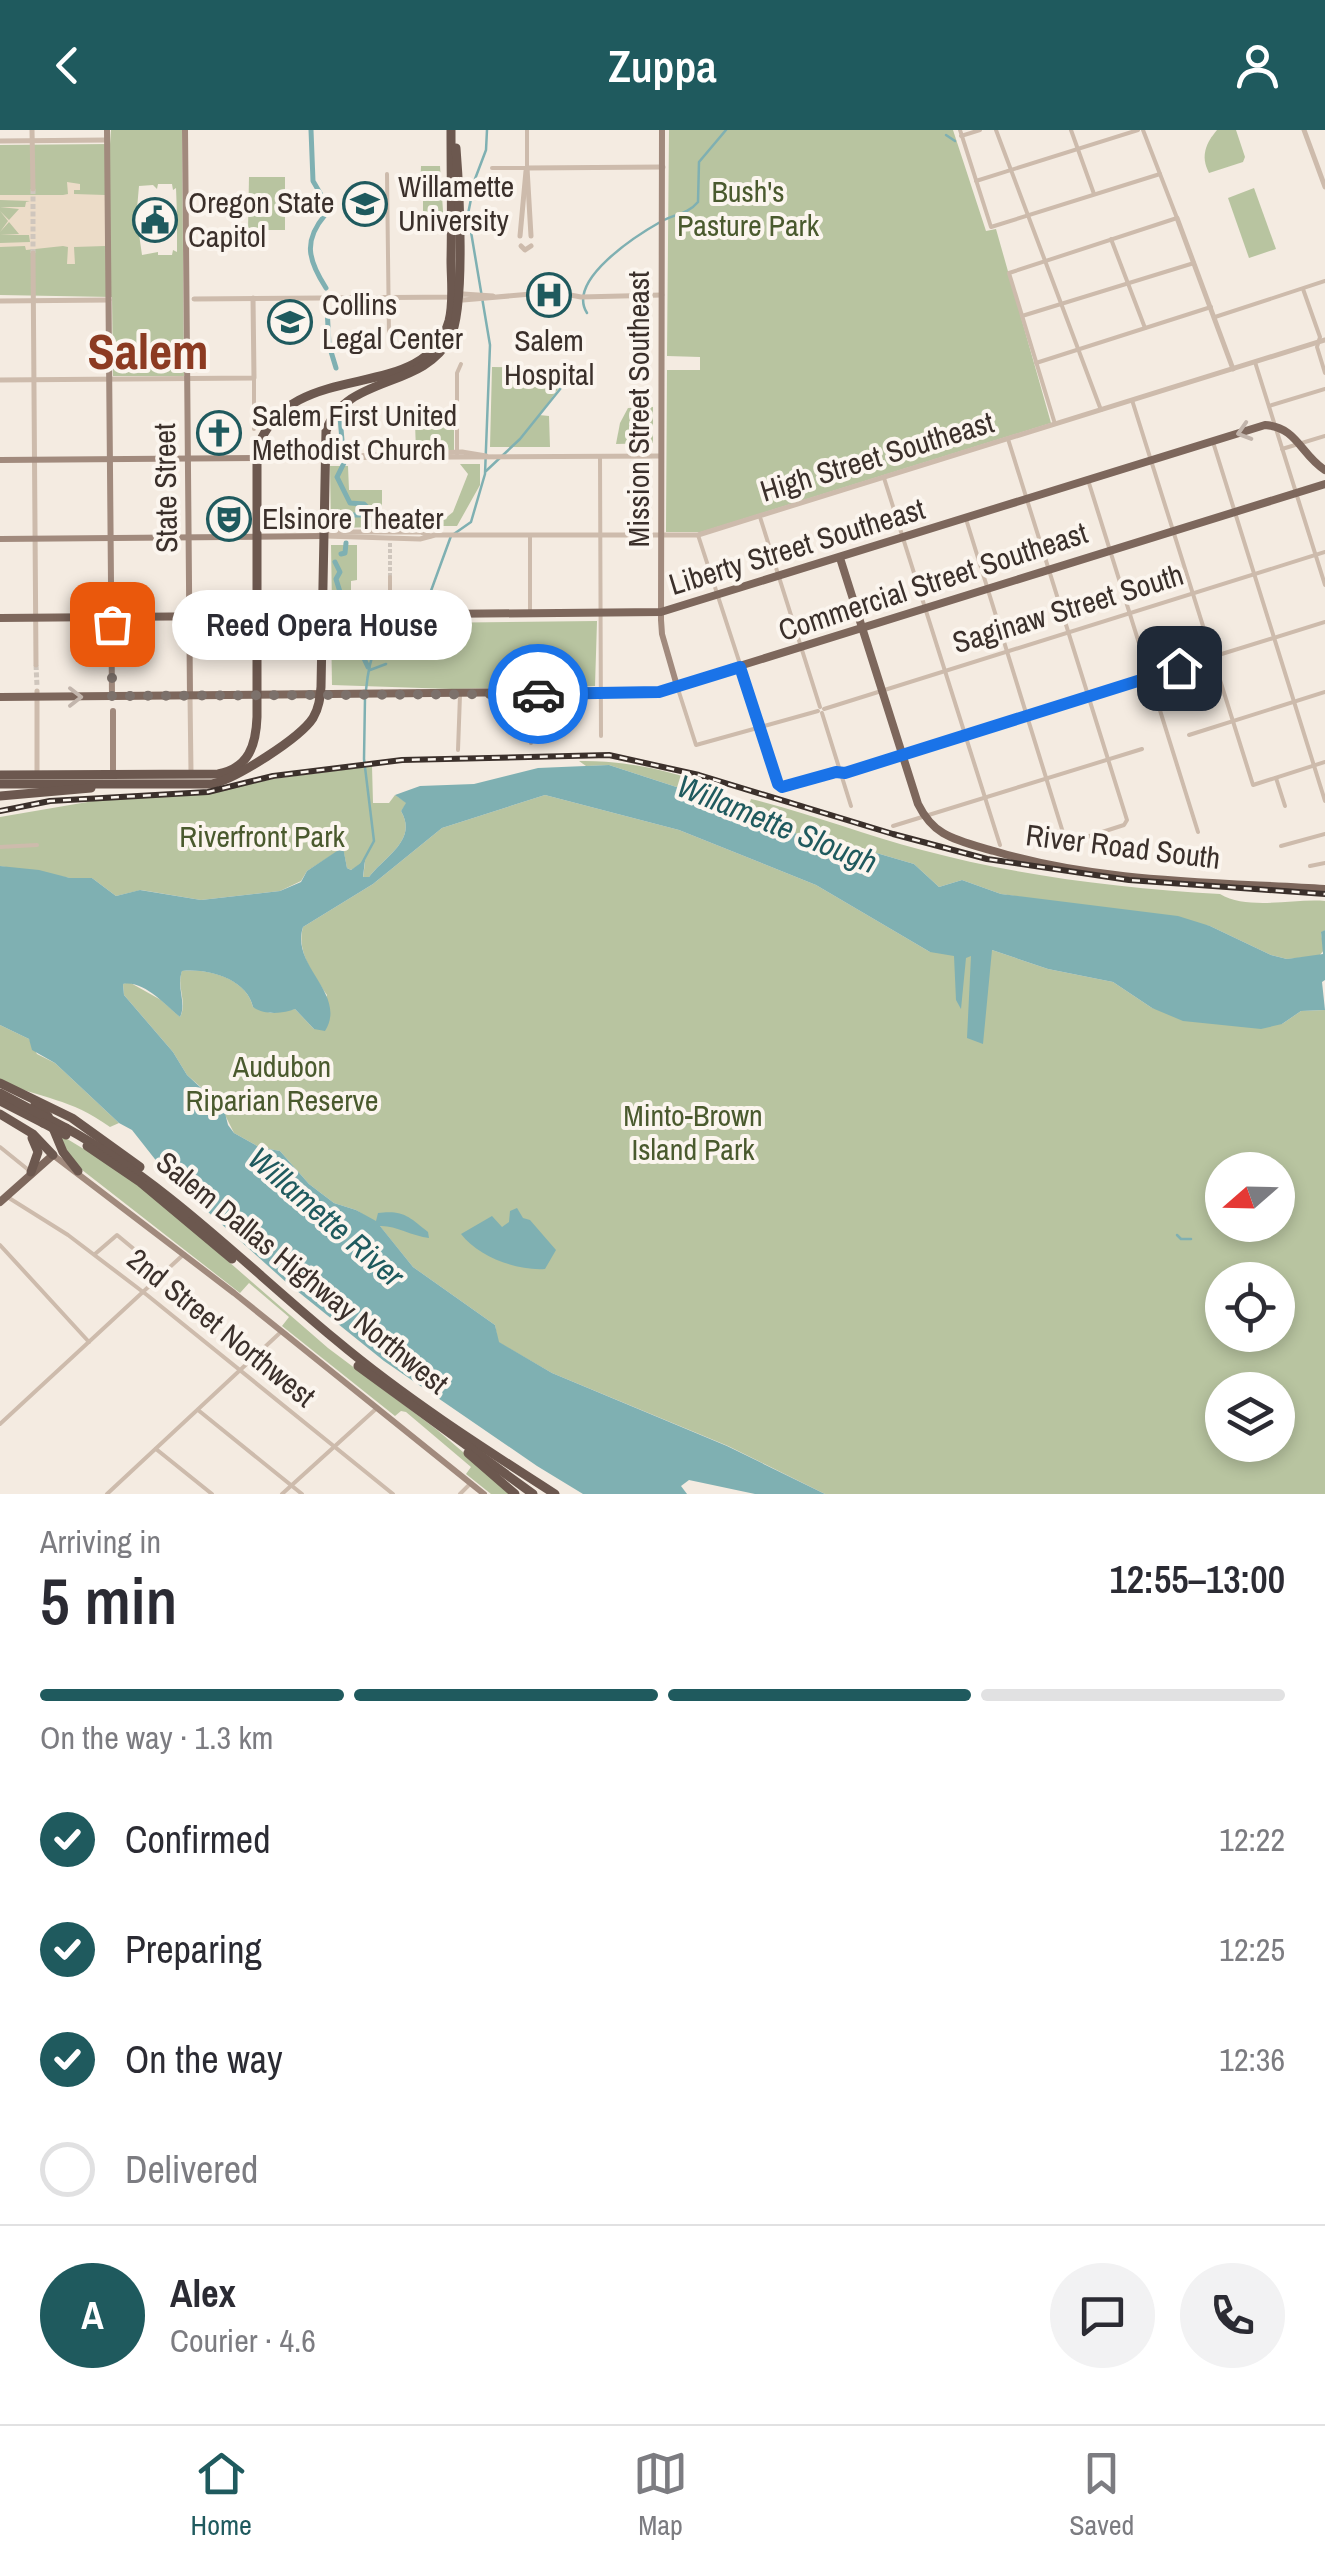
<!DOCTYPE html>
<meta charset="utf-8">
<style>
:root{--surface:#fff;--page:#f2f2f3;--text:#2b2b33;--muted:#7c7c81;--line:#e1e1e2;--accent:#1f5a5e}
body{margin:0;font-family:"Archivo Narrow",sans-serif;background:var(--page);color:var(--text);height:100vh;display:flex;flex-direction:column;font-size:38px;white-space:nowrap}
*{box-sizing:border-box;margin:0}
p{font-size:32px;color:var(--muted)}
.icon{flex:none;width:55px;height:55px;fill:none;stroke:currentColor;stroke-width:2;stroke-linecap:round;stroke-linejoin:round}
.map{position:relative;height:1364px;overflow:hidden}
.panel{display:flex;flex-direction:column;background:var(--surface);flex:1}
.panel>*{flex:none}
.needle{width:65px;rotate:250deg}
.fabs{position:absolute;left:1205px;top:1022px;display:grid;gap:20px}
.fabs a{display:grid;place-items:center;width:90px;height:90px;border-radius:50%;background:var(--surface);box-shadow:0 5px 15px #0003;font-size:50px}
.pin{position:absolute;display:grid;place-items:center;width:85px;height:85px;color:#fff;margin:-42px;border-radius:20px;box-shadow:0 5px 15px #0006}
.courier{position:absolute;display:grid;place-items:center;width:100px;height:100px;margin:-50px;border:8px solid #1a73e8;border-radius:50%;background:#fff;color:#222;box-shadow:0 2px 12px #0007}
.bubble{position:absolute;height:70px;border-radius:35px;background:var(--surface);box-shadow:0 5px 15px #0003;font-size:32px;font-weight:600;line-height:70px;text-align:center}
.headline em{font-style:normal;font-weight:600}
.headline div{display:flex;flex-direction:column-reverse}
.headline{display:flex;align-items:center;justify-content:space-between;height:170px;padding:0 40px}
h1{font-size:65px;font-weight:600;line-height:75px}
.bar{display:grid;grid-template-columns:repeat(4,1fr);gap:15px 10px;align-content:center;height:120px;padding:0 40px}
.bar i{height:12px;border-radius:8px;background:var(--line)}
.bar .current{background:var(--accent)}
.bar p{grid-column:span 4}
.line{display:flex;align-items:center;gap:25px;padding:0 40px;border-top:2px solid var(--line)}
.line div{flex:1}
.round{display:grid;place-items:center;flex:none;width:105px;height:105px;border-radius:52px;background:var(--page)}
ol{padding:0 40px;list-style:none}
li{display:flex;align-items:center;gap:30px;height:110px}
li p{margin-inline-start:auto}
li .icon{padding:10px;border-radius:50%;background:var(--accent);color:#fff;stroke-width:4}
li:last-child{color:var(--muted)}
li i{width:55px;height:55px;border:5px solid var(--line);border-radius:50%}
header{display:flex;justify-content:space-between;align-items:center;height:130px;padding:0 40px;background:var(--accent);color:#fff;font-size:45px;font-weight:600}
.menu{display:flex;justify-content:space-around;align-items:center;height:140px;border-top:2px solid var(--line);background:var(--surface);font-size:28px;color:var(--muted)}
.menu a{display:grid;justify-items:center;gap:5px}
.menu .current{color:var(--accent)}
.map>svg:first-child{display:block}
.green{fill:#b8c4a0;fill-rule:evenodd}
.plaza{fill:#ecdcc8}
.water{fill:#7fb0b2}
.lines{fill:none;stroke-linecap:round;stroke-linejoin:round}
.stream{stroke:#7fb0b2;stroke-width:2.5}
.canal{stroke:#7fb0b2;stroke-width:5}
.minor-tunnel{stroke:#cfc6bd;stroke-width:4;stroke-dasharray:4 2;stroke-linecap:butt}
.tertiary-tunnel{stroke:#cfc6bd;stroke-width:5;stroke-dasharray:5 2.5;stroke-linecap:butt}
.minor{stroke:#cdbbac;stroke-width:4}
.tertiary{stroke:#cdbbac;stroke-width:5}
.secondary{stroke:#a18a7d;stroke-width:6}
.primary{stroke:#7d675c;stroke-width:8}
.trunk{stroke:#6c584f;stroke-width:9}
.rail-casing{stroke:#3b302b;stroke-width:6}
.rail{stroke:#fbf5ee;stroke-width:2.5;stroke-dasharray:8;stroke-linecap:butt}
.trunk-bridge{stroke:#6c584f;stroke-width:9}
.oneway{stroke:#c2b5ac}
.done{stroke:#7c716b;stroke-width:10;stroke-dasharray:0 18}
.route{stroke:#1a73e8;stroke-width:12}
.labels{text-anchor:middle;stroke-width:8;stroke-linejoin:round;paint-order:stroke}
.poi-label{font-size:30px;fill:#3b302b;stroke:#fbf5ee;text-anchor:start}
.park-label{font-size:30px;fill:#4a5a2e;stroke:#fbf5ee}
.street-label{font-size:30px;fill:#3b302b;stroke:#fbf5ee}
.water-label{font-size:32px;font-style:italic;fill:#1f5a5e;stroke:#fbf5ee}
.town-label{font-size:50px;font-weight:bold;fill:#8c3b22;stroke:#fbf5ee}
</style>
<header><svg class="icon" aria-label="back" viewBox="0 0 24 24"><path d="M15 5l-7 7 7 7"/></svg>Zuppa<svg class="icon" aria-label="person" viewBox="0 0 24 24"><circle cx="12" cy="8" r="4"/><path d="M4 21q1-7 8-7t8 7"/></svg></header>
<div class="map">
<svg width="1325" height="1364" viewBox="0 0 1325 1364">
<rect width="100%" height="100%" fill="#f4ebe1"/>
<g class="green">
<path d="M111 0H182L184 246H113L112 167 0 165V15L110 14ZM158 54H172L173 60 176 58 177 84 173 90 177 96V122L173 120 172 125H158V122L142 125 139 104 135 101 139 56 153 55 157 59Z"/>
<path d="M669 0H953L986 101 996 99 1051 293 701 402H666L667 240H700V227L667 226Z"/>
<path d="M1217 0H1236L1245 27 1243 32 1209 43C1200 26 1206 13 1217 0Z"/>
<path d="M421 36H440L444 96H423V67L420 64Z"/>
<path d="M249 47H285V100H248Z"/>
<path d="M1254 58 1276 119 1249 128 1228 68Z"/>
<path d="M492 237 564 238V251L539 285 549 286 550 317H490Z"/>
<path d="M653 277V313L616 314 620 293 628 278Z"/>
<path d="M415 293 454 294V320L416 321Z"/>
<path d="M460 334H480V355L457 396H436L453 382 468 344Z"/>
<path d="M330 336H348L349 360H382V397L331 398Z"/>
<path d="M331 415H357V450L351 451V477H332Z"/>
<path d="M597 491 595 556 452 559 332 555 331 494Z"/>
<path d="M579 631C625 630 674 641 717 658 729 663 734 676 747 681L751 669C809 683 864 705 922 720 1019 746 1119 758 1220 764 1249 781 1295 768 1325 771V800L1321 803 1324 820 1319 826 1287 829 1271 825 1210 796 1001 764 962 750 939 757 914 734 873 722H844L787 700 744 690 701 665 609 635 586 636Z"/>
<path d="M372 636 373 673H389L395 665 407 673 401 681C418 710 385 726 369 747L363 748 365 732 351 740 347 738 343 718 307 741 301 751 280 761 201 770 141 760 116 766 92 748H70L0 736V687L99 670 206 664 273 649Z"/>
<path d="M545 665 679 700 816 755 930 822 992 820 1048 839 1113 852 1152 878 1282 894 1301 881 1325 880V1364H825L728 1316 552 1243 498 1212 495 1195 413 1137 379 1095 356 1080 334 1073 309 1054 280 1021 259 1017 234 1003 219 973 187 945 173 922 124 865 123 854 129 852 161 870 180 887C188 872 176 857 182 841 209 838 247 849 253 877L271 883 295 879 314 899 327 865C314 845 296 822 303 797L373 754 442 698ZM1222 1040H1278V1095H1222ZM1222 1150H1278V1205H1222ZM1222 1260H1278V1315H1222Z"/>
<path d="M0 895 29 909 37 924 55 933 119 993 110 997C70 968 42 969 0 951Z"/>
<path d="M59 1004 115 1038 160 1072 328 1218 436 1299 512 1364H491L466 1344 471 1337 406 1282 401 1281 395 1286 282 1196 289 1187 249 1153 240 1163 77 1036 71 1030Z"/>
</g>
<path class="plaza" d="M67 52 80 54V60H74V64L105 65V116L74 117 75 134H67L68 117 63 116 26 120 25 116 0 117V113L30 112 29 105H0L19 104 9 92 0 102 8 91 0 81 9 90 19 79 0 77H25L26 72 30 71 0 70V65H63L68 64Z"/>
<g class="water">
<path d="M609 635 701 665 744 690 787 700 844 722H873L914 734 939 757 962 750 1001 764 1178 786 1210 796 1271 825 1287 829 1323 824 1321 802 1325 800V850L1322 852 1325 880 1301 881 1282 894 1261 899 1183 891 1152 878 1113 852 1048 839 992 820 983 914 967 908 971 826 966 828 961 879 956 870 954 826 930 822 816 755 679 700 545 665 442 698 373 754 303 797C290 836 348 864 325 901L314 899 295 879C284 884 263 885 253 877 247 849 208 838 182 841 176 858 187 872 180 887 165 875 144 850 123 854L124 865 173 922 187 945 224 979 228 995 234 1003 259 1017 280 1021 309 1054 334 1073 356 1080 376 1091 378 1083C404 1080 409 1087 428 1102L429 1108C412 1106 394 1095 380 1096L413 1137 495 1195 499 1212 552 1243 727 1316 825 1364H755L689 1350 681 1356 687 1364H583L537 1336 384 1231 286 1152 169 1047 132 1000 119 993 55 933 32 920 29 909 0 895V736L39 740 70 748H92L116 766 140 760 201 770 280 761 301 752 307 741 343 717 347 738 351 740 365 730 363 747H369C385 726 418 710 401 681L406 673 395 665 420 656 474 654 538 638Z"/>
<path d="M517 1078 523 1088 530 1090 556 1120 545 1139C517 1141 479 1127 461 1104L492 1086 502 1097 509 1092 510 1081Z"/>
</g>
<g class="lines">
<g class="stream">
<path d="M946 5 955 11"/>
<path d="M587 183C566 150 637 105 662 91 675 84 688 84 698 72L699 32 726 0"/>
<path d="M486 341 520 309 577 238"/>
<path d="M421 480 428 469 451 406 471 392 485 344 490 215 468 84 475 49 486 20 487 0"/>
<path d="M370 540 386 534"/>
<path d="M366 560C369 530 375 501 405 488"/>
<path d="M361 735 374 711 364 629 365 568"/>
<path d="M1177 1105 1181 1109H1191"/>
</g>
<g class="canal">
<path d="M311 0 313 51 320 63 325 85C303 111 308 130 326 158"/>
<path d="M327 178 329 215 336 238"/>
<path d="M340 287 343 322"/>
<path d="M344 333 337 347 350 373 364 374 370 380 365 385H347L344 390 346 400"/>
<path d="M341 424 345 423 346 413"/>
<path d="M335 432 340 442 336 449 340 462"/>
<path d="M360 520 368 537"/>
</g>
<path class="minor-tunnel" d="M390 447V413"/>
<g class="tertiary-tunnel">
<path d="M33 59V123"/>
<path d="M36 535 37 556"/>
</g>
<g class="minor">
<path d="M960 0 991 97 1160 44"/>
<path d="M996 0 1101 280"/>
<path d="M1071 0 1094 64"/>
<path d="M961 6 980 0"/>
<path d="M492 38H527V0"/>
<path d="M387 44 389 207"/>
<path d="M976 51 1138 0"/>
<path d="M1111 109 1145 198"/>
<path d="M1303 159 1320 207 1317 217 1325 243"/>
<path d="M1022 186 1194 133"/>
<path d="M1215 187 1325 151"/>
<path d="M1255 232 1325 455"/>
<path d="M1036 233 1211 177"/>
<path d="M254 249V299"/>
<path d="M1132 270 1253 655 1325 632"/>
<path d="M1269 276 1325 259"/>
<path d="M1055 294 1009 143 1177 88 1143 0"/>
<path d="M1213 312 1325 671"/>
<path d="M1282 319 1325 306"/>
<path d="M457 324V243L461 234"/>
<path d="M600 326 601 606"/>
<path d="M884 348 1000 715"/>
<path d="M1088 350 1198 702"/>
<path d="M760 387 820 577"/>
<path d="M966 389 1065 709 1071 712 1124 695 1127 690 1008 309"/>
<path d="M698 405 780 657 836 642 845 643 1179 539"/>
<path d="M390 447V485"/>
<path d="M530 480V405"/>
<path d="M1212 527 1325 492"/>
<path d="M677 556 696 615 818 581"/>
<path d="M530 564 531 613"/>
<path d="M824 579 1325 422"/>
<path d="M822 583 851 676"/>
<path d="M1189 605 1325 562"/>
<path d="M458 620 460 565"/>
<path d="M1276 648 1285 676"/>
<path d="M893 696 1142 619"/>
<path d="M1281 716 1325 704"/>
<path d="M0 717 37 715"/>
<path d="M1310 736 1325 733"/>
<path d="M0 1017 31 1042"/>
<path d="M9 1068 68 1105 147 1165 393 1364"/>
<path d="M0 1115 89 1212"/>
<path d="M95 1124 117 1105 164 1144"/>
<path d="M198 1280 302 1364"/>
<path d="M0 1294 184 1124"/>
<path d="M156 1319 212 1364"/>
<path d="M107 1364 282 1201"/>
<path d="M282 1364 377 1278"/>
<path d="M460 1364 471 1353"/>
</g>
<g class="tertiary">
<path d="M32 0 33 59"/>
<path d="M1304 0 1325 57"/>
<path d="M0 11 107 10"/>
<path d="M527 38 663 37"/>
<path d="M527 38 531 106"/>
<path d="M1177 88 1233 239"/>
<path d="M520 106 526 41"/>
<path d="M521 116 525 120 531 116"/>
<path d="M33 123 36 535"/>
<path d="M459 167 463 170 554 162 581 167 662 165"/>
<path d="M194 169 459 167 463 164 493 166"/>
<path d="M0 171 109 170"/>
<path d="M0 250 254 248 253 168"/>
<path d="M326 327 462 322 486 326"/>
<path d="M258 328 661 326"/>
<path d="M325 406 420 409 435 405H698L1325 210"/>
<path d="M325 406 331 402H421L430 406"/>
<path d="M37 561V645"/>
<path d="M190 566 191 642"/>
</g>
<g class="secondary">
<path d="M107 0 112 566"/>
<path d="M185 0 190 566"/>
<path d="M662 0 661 490 662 504 677 556"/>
<path d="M0 330 255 328"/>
<path d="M0 409 324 406"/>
<path d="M113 581V645"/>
<path d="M53 1025 234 1163 484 1364"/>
</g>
<g class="primary">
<path d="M840 428 918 674C924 686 931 696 943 703 958 712 977 716 994 721 1099 753 1216 752 1325 759"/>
<path d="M0 488 661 482 1265 295C1297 297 1301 325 1325 340"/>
<path d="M0 567 659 561 1325 354"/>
<path d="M0 1072 53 1025"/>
</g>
<g class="trunk">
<path d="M0 645 218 644C249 638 256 615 257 587V319C291 223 424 278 449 191 454 172 451 150 451 130 452 87 451 43 451 0"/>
<path d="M0 654H212C236 649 300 608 313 588 319 578 320 568 321 557L326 301C346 244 423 260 450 208 466 178 459 56 456 18"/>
<path d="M0 666 91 658"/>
<path d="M0 953 72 988 140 1037"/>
<path d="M0 971 43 993"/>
<path d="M35 974 48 986 63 1022 78 1041"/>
<path d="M0 984 33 1004 53 1025"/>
<path d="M66 998C168 1054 247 1137 336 1210 404 1267 480 1316 555 1364"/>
<path d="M87 1016 140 1052 232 1129"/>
<path d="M31 1042 38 1022 32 1008"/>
<path d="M358 1236 533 1364"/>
<path d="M468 1323 515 1364"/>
</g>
<g class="rail-casing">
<path id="rail" d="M0 681 50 671 208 662 273 646 402 630 609 625 699 645 893 704 987 729 1129 750 1325 764"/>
</g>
<use href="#rail" class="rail"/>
<g class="trunk-bridge">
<path d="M0 963 66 998"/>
<path d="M43 993 66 1005"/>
</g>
</g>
<defs><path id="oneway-chevron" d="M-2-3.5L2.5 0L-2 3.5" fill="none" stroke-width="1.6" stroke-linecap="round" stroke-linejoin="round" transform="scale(2.5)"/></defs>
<g class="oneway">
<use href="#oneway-chevron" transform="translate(1244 302) rotate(163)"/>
<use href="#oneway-chevron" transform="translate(75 567)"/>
</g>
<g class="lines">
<path class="done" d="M112 494V566L538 564"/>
<path class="route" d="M538 564 659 562 740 537 778 654 782 657 836 642 845 643 1179 538"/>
</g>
<defs>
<g id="university-ring" transform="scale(2.25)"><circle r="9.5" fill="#fbf5ee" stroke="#1f5a5e" stroke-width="1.5"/><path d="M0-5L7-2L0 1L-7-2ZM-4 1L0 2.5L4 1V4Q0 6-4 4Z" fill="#1f5a5e"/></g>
<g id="civic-ring" transform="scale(2.25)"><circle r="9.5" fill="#fbf5ee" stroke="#1f5a5e" stroke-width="1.5"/><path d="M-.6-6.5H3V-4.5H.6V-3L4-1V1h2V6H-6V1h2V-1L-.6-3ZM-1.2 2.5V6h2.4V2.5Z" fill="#1f5a5e"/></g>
<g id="hospital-ring" transform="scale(2.25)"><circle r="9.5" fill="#fbf5ee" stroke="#1f5a5e" stroke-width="1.5"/><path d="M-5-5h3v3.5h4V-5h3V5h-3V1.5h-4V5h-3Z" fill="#1f5a5e"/></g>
<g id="church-ring" transform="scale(2.25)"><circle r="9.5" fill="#fbf5ee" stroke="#1f5a5e" stroke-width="1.5"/><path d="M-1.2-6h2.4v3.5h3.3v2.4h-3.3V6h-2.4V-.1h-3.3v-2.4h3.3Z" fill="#1f5a5e"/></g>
<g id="theatre-ring" transform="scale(2.25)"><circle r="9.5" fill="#fbf5ee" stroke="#1f5a5e" stroke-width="1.5"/><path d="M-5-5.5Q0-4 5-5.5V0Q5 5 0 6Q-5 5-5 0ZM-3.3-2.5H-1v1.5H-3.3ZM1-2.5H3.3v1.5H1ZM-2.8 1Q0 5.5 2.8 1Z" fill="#1f5a5e"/></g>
</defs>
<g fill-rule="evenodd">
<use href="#university-ring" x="365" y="74"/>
<use href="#civic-ring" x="155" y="90"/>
<use href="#hospital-ring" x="549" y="165"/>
<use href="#university-ring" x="290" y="192"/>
<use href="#church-ring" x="219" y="303"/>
<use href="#theatre-ring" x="229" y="389"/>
</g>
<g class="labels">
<g class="poi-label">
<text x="398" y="67">Willamette<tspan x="398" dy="34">University</tspan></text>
<text x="188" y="83">Oregon State<tspan x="188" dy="34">Capitol</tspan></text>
<text x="322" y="185">Collins<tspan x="322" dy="34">Legal Center</tspan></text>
<text x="549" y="221" text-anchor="middle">Salem<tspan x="549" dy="34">Hospital</tspan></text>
<text x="252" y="296">Salem First United<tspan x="252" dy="34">Methodist Church</tspan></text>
<text x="262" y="399">Elsinore Theater</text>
</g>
<g class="park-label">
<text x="748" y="72">Bush's<tspan x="748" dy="34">Pasture Park</tspan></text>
<text x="262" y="717">Riverfront Park</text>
<text x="282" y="947">Audubon<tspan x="282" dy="34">Riparian Reserve</tspan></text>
<text x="693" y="996">Minto-Brown<tspan x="693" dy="34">Island Park</tspan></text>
</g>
<g class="street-label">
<text transform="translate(639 279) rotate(-90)" y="10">Mission Street Southeast</text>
<text transform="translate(877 327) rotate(-17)" y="10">High Street Southeast</text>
<text transform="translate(166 358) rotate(-91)" y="10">State Street</text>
<text transform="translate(797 417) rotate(-17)" y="10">Liberty Street Southeast</text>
<text transform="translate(933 452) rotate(-18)" y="10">Commercial Street Southeast</text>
<text transform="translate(1068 479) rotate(-17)" y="10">Saginaw Street South</text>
<text transform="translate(1123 717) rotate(7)" y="10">River Road South</text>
<text transform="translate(302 1143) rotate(39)" y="10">Salem Dallas Highway Northwest</text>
<text transform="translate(221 1198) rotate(39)" y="10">2nd Street Northwest</text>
</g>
<g class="water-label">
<text transform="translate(777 694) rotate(22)" y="11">Willamette Slough</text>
<text transform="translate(326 1087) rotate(41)" y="11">Willamette River</text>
</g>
<g class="town-label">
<text x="148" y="239">Salem</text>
</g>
</g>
</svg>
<div class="fabs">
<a><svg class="needle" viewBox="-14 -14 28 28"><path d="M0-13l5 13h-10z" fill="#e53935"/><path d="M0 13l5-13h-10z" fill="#7c7c81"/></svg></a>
<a><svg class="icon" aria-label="locate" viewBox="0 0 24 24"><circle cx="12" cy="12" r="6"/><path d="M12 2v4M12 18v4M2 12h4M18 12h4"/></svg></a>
<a><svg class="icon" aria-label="layers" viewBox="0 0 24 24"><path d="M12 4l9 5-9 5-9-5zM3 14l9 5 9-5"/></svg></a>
</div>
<div class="pin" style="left:112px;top:494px;background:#ea580c"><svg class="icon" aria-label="bag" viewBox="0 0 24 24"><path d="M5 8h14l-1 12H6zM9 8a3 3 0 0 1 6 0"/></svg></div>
<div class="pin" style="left:1179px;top:538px;background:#1f2937"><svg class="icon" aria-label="home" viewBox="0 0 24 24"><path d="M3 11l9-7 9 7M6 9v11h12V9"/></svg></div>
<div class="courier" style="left:538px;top:564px"><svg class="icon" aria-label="car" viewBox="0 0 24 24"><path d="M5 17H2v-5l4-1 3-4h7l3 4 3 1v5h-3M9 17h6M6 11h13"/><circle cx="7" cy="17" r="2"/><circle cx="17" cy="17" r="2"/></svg></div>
<div class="bubble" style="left:172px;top:460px;width:300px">Reed Opera House</div>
</div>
<section class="panel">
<div class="headline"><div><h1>5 min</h1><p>Arriving in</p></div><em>12:55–13:00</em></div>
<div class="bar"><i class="current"></i><i class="current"></i><i class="current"></i><i></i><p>On the way · 1.3 km</p></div>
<ol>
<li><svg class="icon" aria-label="check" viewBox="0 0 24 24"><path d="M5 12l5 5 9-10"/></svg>Confirmed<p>12:22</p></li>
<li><svg class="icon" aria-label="check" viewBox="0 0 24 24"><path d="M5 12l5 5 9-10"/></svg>Preparing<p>12:25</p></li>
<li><svg class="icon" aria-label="check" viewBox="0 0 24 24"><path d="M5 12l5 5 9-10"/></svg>On the way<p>12:36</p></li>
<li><i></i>Delivered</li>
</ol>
<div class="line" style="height:180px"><b class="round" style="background:var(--accent);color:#fff">A</b><div><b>Alex</b><p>Courier · 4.6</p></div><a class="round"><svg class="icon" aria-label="chat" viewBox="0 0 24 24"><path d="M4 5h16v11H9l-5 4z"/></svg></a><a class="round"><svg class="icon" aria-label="phone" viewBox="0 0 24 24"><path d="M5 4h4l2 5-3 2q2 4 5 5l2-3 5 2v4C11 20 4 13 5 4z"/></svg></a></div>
</section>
<nav class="menu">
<a class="current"><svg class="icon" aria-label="home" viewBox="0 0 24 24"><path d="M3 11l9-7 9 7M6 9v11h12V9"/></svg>Home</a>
<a><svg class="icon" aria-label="map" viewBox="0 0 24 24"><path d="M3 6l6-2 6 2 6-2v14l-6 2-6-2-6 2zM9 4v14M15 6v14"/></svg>Map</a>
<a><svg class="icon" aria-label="saved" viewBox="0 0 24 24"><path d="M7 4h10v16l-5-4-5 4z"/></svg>Saved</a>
</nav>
